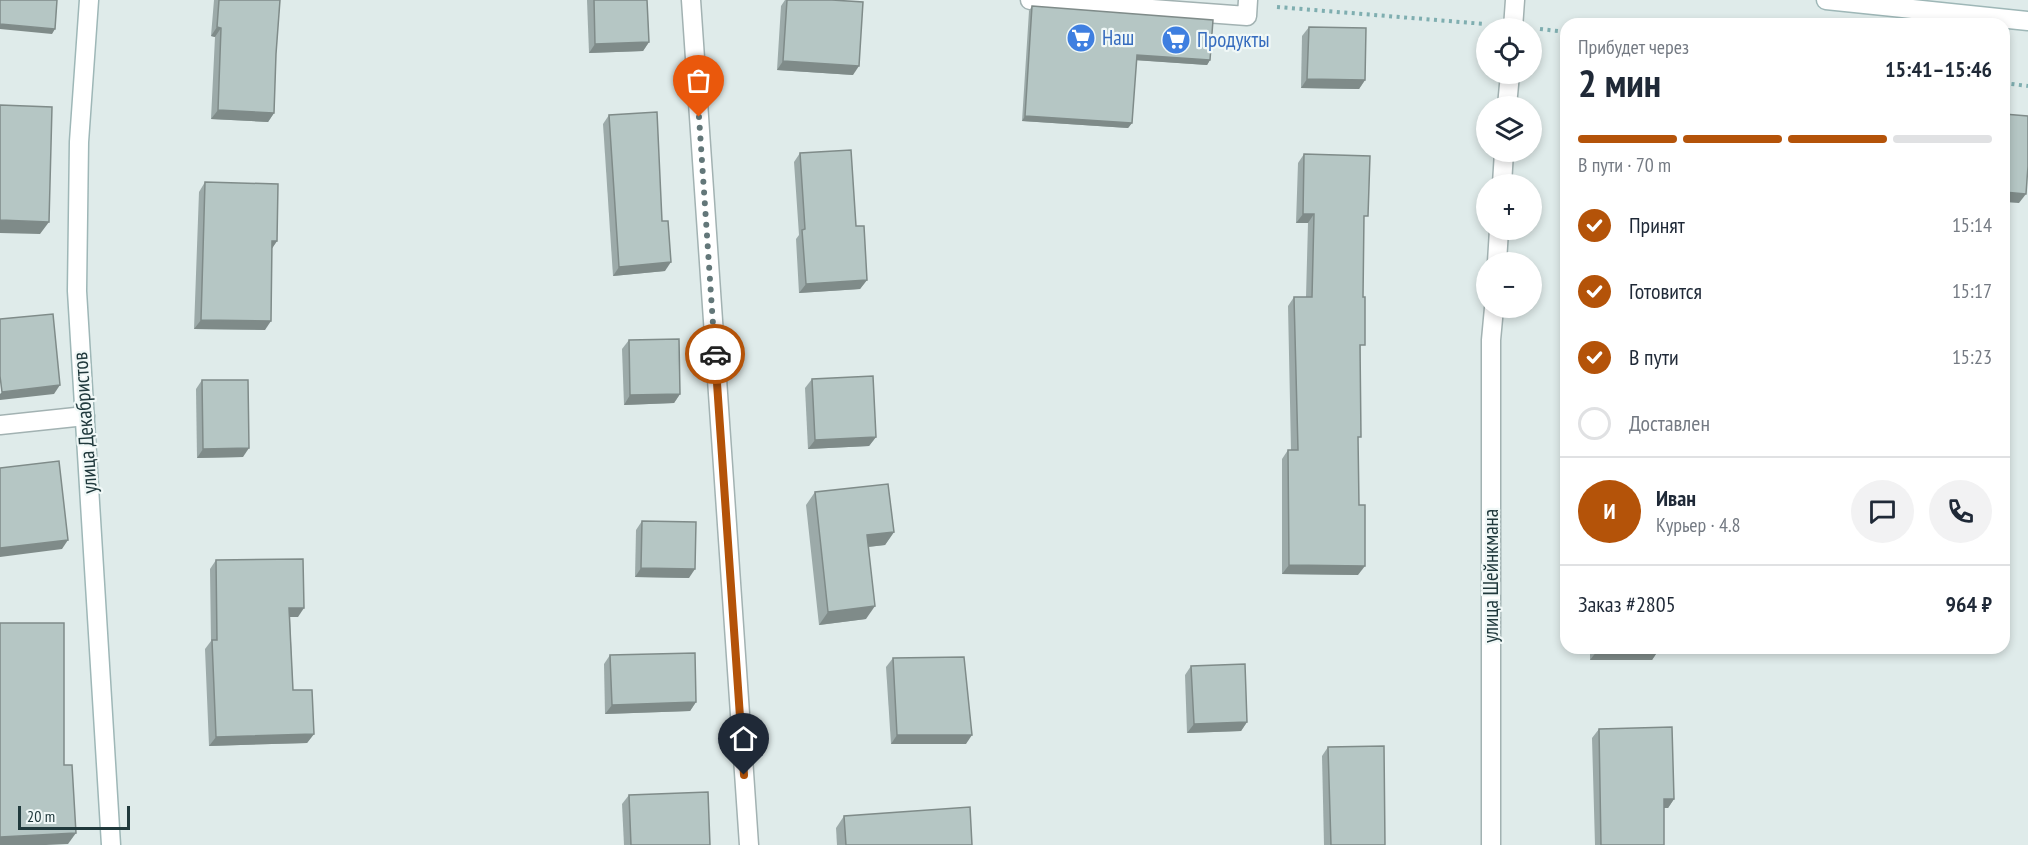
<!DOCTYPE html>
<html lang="ru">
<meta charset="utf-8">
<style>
:root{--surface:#fff;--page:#f2f2f3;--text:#1f2937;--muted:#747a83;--line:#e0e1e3;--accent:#b45309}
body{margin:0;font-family:"PT Sans Narrow",sans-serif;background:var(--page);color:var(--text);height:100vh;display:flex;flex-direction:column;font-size:22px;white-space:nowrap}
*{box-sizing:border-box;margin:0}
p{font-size:20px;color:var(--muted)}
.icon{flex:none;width:33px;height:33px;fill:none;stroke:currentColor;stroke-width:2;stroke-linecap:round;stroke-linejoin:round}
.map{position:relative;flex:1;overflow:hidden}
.sheet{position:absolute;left:1560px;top:18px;width:450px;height:636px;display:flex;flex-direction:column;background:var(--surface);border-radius:18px;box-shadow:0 3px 9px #0003}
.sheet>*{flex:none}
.tools{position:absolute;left:1476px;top:18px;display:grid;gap:12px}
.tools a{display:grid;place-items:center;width:66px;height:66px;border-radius:50%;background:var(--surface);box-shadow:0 3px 9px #0003;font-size:30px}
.scale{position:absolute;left:18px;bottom:15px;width:112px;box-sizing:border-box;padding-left:6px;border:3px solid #20393c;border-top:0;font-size:16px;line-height:21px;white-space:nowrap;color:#20393c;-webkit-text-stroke:4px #f0f8f7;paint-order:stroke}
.pin{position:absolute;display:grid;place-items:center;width:51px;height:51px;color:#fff;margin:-62px -26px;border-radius:50% 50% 50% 0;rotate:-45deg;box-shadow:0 0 6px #0007}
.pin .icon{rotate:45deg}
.courier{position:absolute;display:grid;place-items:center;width:60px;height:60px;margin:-30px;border:4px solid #b45309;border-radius:50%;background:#fff;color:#222;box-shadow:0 2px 8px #0007}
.head em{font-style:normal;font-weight:800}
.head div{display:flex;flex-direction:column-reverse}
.head{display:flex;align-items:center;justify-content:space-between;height:102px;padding:0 18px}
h1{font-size:39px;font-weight:800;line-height:45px}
.bar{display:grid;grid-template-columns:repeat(4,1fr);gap:9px 6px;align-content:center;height:72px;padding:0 18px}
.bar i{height:8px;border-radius:4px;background:var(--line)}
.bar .selected{background:var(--accent)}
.bar p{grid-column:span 4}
.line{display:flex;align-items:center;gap:15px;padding:0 18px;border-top:2px solid var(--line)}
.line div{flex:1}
.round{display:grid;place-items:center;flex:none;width:63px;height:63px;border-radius:32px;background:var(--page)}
ol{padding:0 18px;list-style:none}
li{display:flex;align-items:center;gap:18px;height:66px}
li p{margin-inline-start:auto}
li .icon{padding:6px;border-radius:50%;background:var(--accent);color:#fff;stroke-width:4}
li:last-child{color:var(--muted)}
li i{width:33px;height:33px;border:3px solid var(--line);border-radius:50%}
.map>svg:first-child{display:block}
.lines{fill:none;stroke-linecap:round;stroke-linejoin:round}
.lane-casing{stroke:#a2b2b2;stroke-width:21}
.street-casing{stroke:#a2b2b2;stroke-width:21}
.secondary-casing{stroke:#9eb7b7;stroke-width:21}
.path{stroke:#7faeb0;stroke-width:4;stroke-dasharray:3 4.5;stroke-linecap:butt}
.lane{stroke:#fff;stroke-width:18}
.street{stroke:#fff;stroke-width:18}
.secondary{stroke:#fff;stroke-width:18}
.wall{fill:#9caaa9}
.shaded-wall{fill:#7f8b89}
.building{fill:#b5c6c4;stroke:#7f8b89;stroke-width:1.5}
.done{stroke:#637779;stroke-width:6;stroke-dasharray:0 10.8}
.route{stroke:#b45309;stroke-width:8}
.labels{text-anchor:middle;stroke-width:4.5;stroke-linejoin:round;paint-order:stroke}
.shop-label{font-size:21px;fill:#366cbe;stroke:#f0f8f7;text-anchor:start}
.street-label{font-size:21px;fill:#20393c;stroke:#f0f8f7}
</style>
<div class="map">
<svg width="2028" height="845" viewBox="0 0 2028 845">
<rect width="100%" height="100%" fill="#dfebea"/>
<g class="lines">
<g class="lane-casing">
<g id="lane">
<path d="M1030 0 1247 16 1248 0"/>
<path d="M0 425 85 416"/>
</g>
</g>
<g class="street-casing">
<g id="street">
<path d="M691 0 749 845"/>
<path d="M1513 28 1515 0"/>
<path d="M1507 106 1510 74"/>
<path d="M1502 184 1504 152"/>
<path d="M1497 262 1499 230"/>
<path d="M1491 845V340L1494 308"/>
</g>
</g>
<g class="secondary-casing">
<g id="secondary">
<path d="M89 0 79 142 77 291 111 845"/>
<path d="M1826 0 2028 21"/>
</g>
</g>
<g class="path">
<path d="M1277 7 1485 24"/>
<path d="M1540 29 1566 32"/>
<path d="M2004 83 2028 86"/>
</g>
<use href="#lane" class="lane"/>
<use href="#street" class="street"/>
<use href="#secondary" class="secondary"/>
</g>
<g class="wall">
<path d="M214 0H280L276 54 274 113 268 122 211 119 215 37 211 36Z"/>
<path d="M587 0H647L649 42 643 51 589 53Z"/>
<path d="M785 0H832L853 75 777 70 781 6Z"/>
<path d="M1032 6 1210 60 1207 65 1136 60 1132 123 1128 128 1022 121 1029 11Z"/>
<path d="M1309 27 1365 80 1359 89 1301 88 1302 36Z"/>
<path d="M609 115 665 271 613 276 603 124Z"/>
<path d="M800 153 856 226 867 280 860 289 799 293 796 239 799 235 794 162Z"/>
<path d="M1304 154 1364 222 1358 442V575L1282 574V459L1288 450H1291L1288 306 1294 297H1306L1308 223H1296L1298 163Z"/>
<path d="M205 182 277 241 272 248 265 330 194 329 199 192Z"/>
<path d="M629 340 680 394 674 403 624 405 622 349Z"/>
<path d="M812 379 876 437 869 446 808 449 805 388Z"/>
<path d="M202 380 243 457 197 458 196 389Z"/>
<path d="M815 492 894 532 885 545 868 547 866 619 819 625 806 505Z"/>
<path d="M642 521 689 578 635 577 636 530Z"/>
<path d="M216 560 298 617H290L293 690 314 734 307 743 209 746 205 649 211 641 210 569Z"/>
<path d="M1590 648H1658V651L1652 660H1590Z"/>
<path d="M610 655 696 702 690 711 605 714 604 664Z"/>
<path d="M893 658 966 744H891L886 667Z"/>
<path d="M1191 666 1247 722 1241 731 1187 733 1185 675Z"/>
<path d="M1599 729 1674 799 1668 808H1664V845H1595L1592 738Z"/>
<path d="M1328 747 1385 845H1324L1322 756Z"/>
<path d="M629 795 710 845H624L622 804Z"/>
<path d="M844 816 972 845H837L836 828Z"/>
</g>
<g class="shaded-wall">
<path d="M0 24 55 29 52 34 0 29Z"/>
<path d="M217 27 221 28 215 37 211 36Z"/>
<path d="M649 42 643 51 589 53 595 44Z"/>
<path d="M1137 55 1210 60 1207 65 1133 60Z"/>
<path d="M783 61 859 66 853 75 777 70Z"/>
<path d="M1307 79 1365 80 1359 89 1301 88Z"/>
<path d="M218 110 274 113 268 122 211 119Z"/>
<path d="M1025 116 1132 123 1128 128 1022 121Z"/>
<path d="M2004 192 2026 194 2019 203 2004 202Z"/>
<path d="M1303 214H1314L1308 223H1296Z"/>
<path d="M0 220 49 222 40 234 0 233Z"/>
<path d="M272 241H277L271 250Z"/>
<path d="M671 262 665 271 613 276 619 267Z"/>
<path d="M867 280 860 289 799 293 806 284Z"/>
<path d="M201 320 271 321 265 330 194 329Z"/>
<path d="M60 385 54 394 0 400V394L2 392Z"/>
<path d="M680 394 674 403 624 405 630 395Z"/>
<path d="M876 437 869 446 808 449 815 440Z"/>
<path d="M249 448 243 457 197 458 203 449Z"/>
<path d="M894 532 885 545 858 548 867 535Z"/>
<path d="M68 540 62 549 0 557V548Z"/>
<path d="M1289 565 1365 566 1358 575 1282 574Z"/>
<path d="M641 568 695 569 689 578 635 577Z"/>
<path d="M875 606 866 619 819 625 828 612Z"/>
<path d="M289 608H304L298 617H283Z"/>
<path d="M1597 651H1658L1652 660H1590Z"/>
<path d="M696 702 690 711 605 714 612 705Z"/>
<path d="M1247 722 1241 731 1187 733 1194 724Z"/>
<path d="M314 734 307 743 209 746 216 737Z"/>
<path d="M897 735H972L966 744H891Z"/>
<path d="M1664 799H1674L1668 808H1658Z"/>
<path d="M76 833 68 844 46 845H0V837Z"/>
</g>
<g class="building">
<path d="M0 0H57L55 29 0 24Z"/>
<path d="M219 0H280L276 54 274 113 218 110 221 28 217 27Z"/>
<path d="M594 0H647L649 42 595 44Z"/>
<path d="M787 0H832L863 2 859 66 783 61Z"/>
<path d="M1032 6 1213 20 1210 60 1137 55 1132 123 1025 116Z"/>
<path d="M1309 27 1366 28 1365 80 1307 79Z"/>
<path d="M0 105 52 107 49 222 0 220Z"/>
<path d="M657 112 662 221H668L671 262 619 267 609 115Z"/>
<path d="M2004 114 2028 116V166L2026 194 2004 192Z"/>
<path d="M851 150 856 226H864L867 280 806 284 802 230 805 229 800 153Z"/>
<path d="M1304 154 1370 156 1368 216H1364L1363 297H1365V345H1360L1361 437H1358L1359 505H1365V566L1289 565 1288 450H1298L1294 297H1312L1314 214H1303Z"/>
<path d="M205 182 278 184 277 241H272L271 321 201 320Z"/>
<path d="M53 314 60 385 2 392 0 376V319Z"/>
<path d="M679 339 680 394 630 395 629 340Z"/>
<path d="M873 376 876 437 815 440 812 379Z"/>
<path d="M202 380H248L249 448 203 449Z"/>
<path d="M59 461 68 540 0 548V468Z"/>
<path d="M888 484 894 532 867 535 875 606 828 612 815 492Z"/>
<path d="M642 521 696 522 695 569 641 568Z"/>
<path d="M303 559 304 608H289L293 690H312L314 734 216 737 212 640H217L216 560Z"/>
<path d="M0 623H64V765H72L76 833 0 837Z"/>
<rect x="1597" y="648" width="61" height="3"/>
<path d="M695 653 696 702 612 705 610 655Z"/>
<path d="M964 657 972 735H897L893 658Z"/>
<path d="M1245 664 1247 722 1194 724 1191 666Z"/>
<path d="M1672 727 1674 799H1664V845H1601L1599 729Z"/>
<path d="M1384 746 1385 845H1331L1328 747Z"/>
<path d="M708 792 710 845H631L629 795Z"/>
<path d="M970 807 972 845H846L844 816Z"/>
</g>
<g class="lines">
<path class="done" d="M699 117 715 354"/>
<path class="route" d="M715 354 744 775"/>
</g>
<defs>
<g id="supermarket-disc" transform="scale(1.5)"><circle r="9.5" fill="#3f7fe0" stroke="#f0f8f7"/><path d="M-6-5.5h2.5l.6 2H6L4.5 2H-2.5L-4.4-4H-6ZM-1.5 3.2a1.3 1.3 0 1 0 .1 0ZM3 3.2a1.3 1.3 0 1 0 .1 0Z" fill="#fff"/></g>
</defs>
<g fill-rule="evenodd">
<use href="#supermarket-disc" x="1081" y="38"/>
<use href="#supermarket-disc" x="1176" y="40"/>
</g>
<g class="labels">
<g class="shop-label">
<text x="1102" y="45">Наш</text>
<text x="1197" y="47">Продукты</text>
</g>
<g class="street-label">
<text transform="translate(85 423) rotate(-94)" y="7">улица Декабристов</text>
<text transform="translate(1491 576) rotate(-90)" y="7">улица Шейнкмана</text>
</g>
</g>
</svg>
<div class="tools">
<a><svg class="icon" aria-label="locate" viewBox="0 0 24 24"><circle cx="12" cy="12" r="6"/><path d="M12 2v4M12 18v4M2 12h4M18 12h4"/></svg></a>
<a><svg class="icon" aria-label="layers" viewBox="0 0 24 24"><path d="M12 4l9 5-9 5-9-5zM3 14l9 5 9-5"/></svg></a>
<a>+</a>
<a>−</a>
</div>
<div class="scale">20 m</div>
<div class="pin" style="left:699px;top:117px;background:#ea580c"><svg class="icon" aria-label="bag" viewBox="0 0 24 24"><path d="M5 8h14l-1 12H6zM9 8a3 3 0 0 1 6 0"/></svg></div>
<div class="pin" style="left:744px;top:775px;background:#1f2937"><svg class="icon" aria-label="home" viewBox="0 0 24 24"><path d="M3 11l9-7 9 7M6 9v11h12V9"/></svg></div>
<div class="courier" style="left:715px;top:354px"><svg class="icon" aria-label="car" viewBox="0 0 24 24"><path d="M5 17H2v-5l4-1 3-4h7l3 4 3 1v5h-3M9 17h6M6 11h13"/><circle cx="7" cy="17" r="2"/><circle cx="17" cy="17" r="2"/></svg></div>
<section class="sheet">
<div class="head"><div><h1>2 мин</h1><p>Прибудет через</p></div><em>15:41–15:46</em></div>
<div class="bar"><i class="selected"></i><i class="selected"></i><i class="selected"></i><i></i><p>В пути · 70 m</p></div>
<ol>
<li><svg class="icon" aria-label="check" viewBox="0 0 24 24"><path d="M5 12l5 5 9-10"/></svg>Принят<p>15:14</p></li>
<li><svg class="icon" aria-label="check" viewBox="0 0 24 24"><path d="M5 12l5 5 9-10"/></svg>Готовится<p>15:17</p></li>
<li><svg class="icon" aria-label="check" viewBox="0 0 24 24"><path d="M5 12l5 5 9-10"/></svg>В пути<p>15:23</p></li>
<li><i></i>Доставлен</li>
</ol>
<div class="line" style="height:108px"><b class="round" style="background:var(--accent);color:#fff">И</b><div><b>Иван</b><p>Курьер · 4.8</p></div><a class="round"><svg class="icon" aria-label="chat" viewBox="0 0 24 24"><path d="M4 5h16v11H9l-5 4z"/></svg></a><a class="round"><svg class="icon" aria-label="phone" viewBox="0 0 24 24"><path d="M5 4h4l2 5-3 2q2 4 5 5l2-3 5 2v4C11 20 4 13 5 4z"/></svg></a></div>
<div class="line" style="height:78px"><div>Заказ #2805</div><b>964 ₽</b></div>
</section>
</div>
